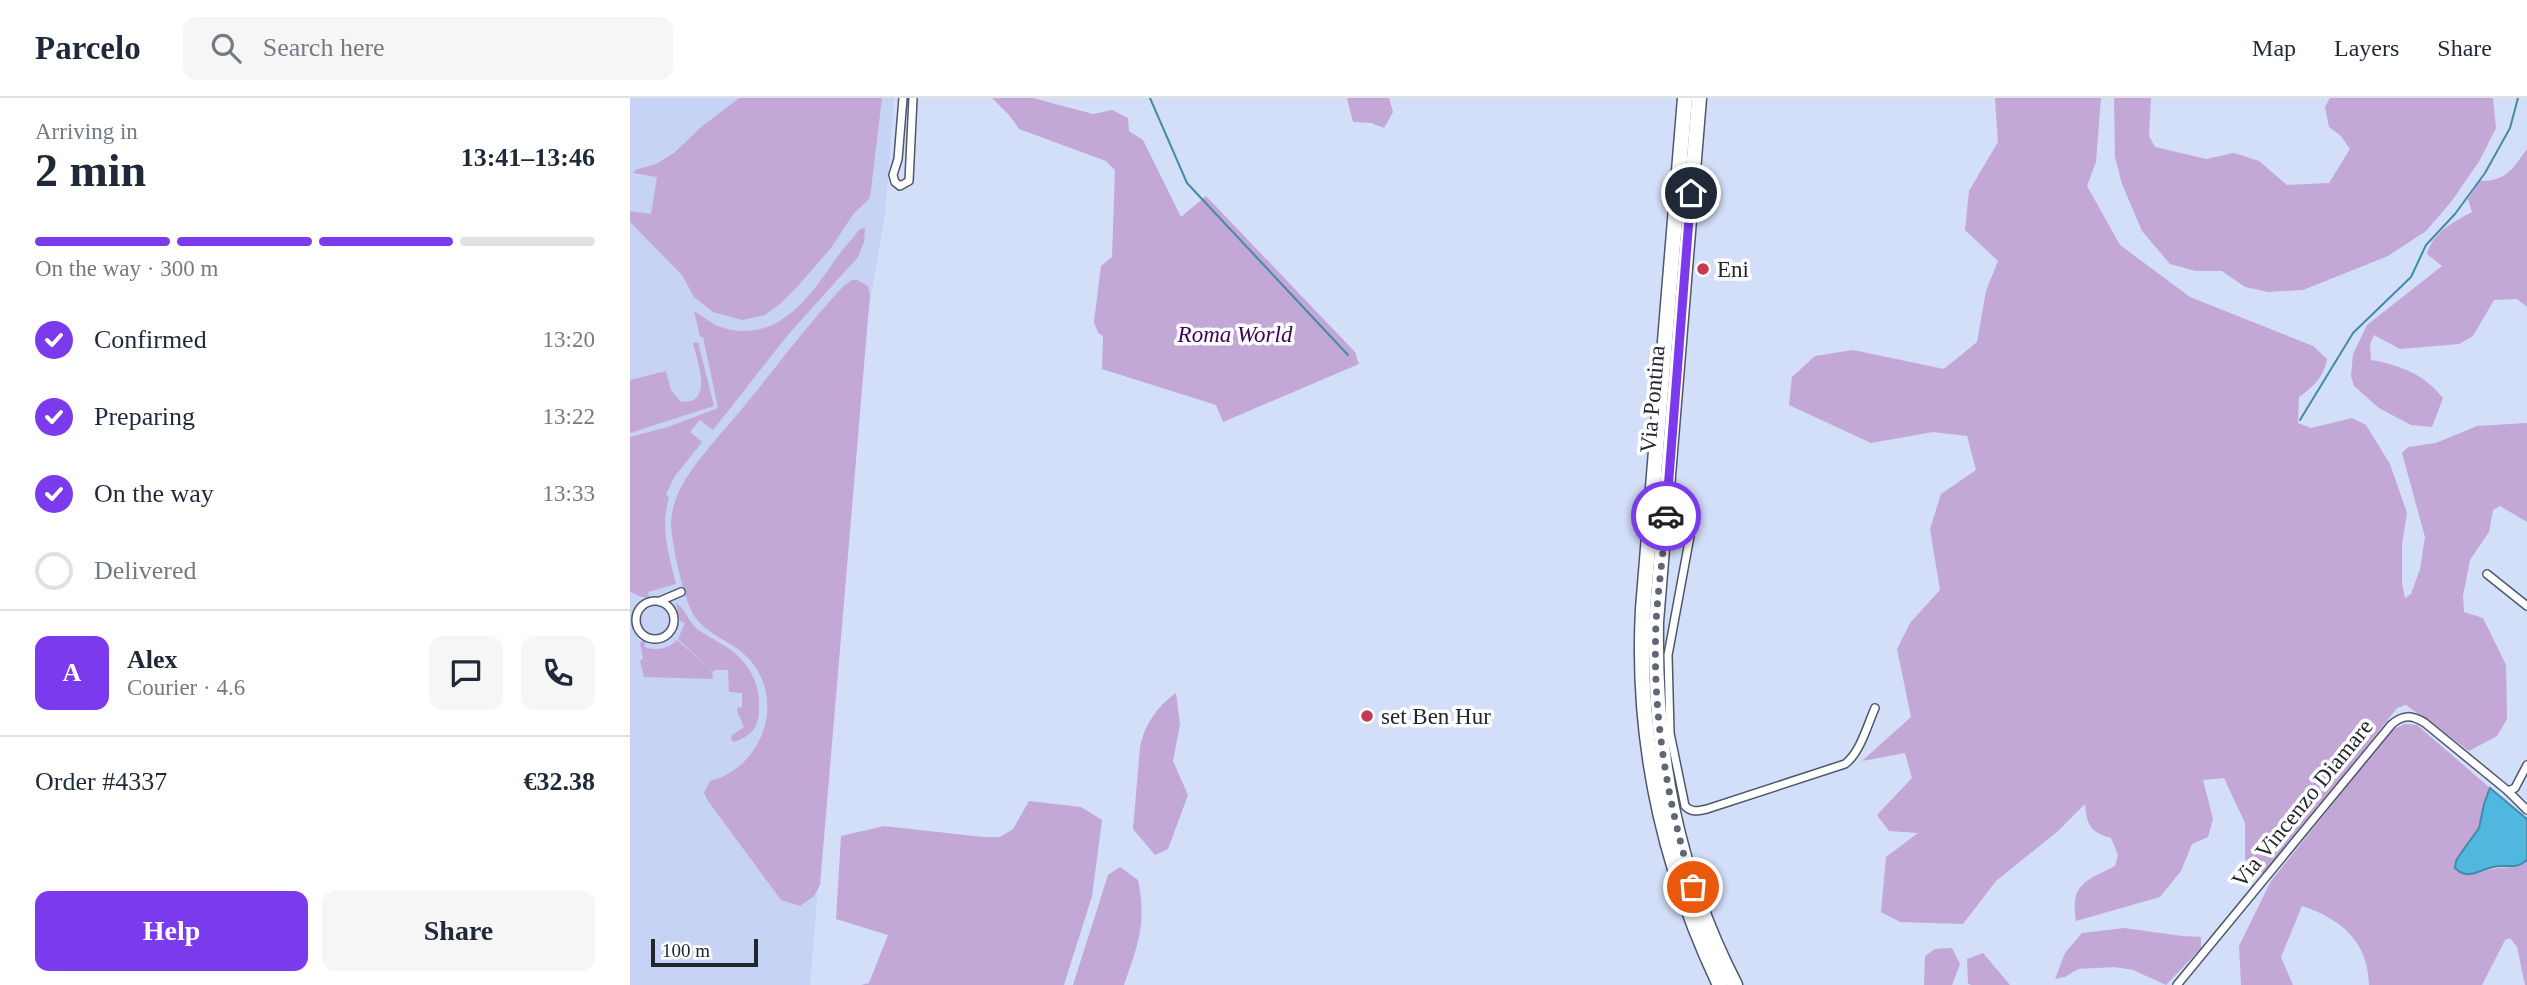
<!DOCTYPE html>
<meta charset="utf-8">
<style>
:root{--surface:#fff;--page:#f6f6f7;--text:#1f2937;--muted:#747a83;--line:#e0e1e3;--accent:#7c3aed}
body{margin:0;font-family:Georgia,serif;background:var(--page);color:var(--text);height:100vh;display:flex;flex-direction:column;font-size:26px;white-space:nowrap}
*{box-sizing:border-box;margin:0}
p{font-size:23px;color:var(--muted)}
.icon{flex:none;width:38px;height:38px;fill:none;stroke:currentColor;stroke-width:2;stroke-linecap:round;stroke-linejoin:round}
.map{position:relative;flex:1;overflow:hidden}
.sheet{display:flex;flex-direction:column;background:var(--surface);width:630px}
.sheet>*{flex:none}
.scale{position:absolute;left:21px;bottom:18px;width:107px;box-sizing:border-box;padding-left:7px;border:4px solid #222630;border-top:0;font-size:19px;line-height:24px;white-space:nowrap;color:#222630;-webkit-text-stroke:5px #fff;paint-order:stroke}
.pin{position:absolute;display:grid;place-items:center;width:60px;height:60px;color:#fff;margin:-30px;border:4px solid #fff;border-radius:50%;box-shadow:0 2px 7px #0007}
.courier{position:absolute;display:grid;place-items:center;width:70px;height:70px;margin:-35px;border:5px solid #7c3aed;border-radius:50%;background:#fff;color:#222;box-shadow:0 2px 9px #0007}
.overview em{font-style:normal;font-weight:600}
.overview div{display:flex;flex-direction:column-reverse}
.overview{display:flex;align-items:center;justify-content:space-between;height:119px;padding:0 35px}
h1{font-size:46px;font-weight:600;line-height:52px}
.bar{display:grid;grid-template-columns:repeat(4,1fr);gap:10px 7px;align-content:center;height:84px;padding:0 35px}
.bar i{height:9px;border-radius:5px;background:var(--line)}
.bar .current{background:var(--accent)}
.bar p{grid-column:span 4}
.line{display:flex;align-items:center;gap:18px;padding:0 35px;border-top:2px solid var(--line)}
.line div{flex:1}
.round{display:grid;place-items:center;flex:none;width:74px;height:74px;border-radius:14px;background:var(--page)}
ol{padding:0 35px;list-style:none}
li{display:flex;align-items:center;gap:21px;height:77px}
li p{margin-inline-start:auto}
li .icon{padding:7px;border-radius:50%;background:var(--accent);color:#fff;stroke-width:4}
li:last-child{color:var(--muted)}
li i{width:38px;height:38px;border:4px solid var(--line);border-radius:50%}
.action{display:flex;gap:14px;margin-top:auto;padding:14px 35px}
.action a{flex:1;height:80px;border-radius:14px;background:var(--accent);color:#fff;font-size:28px;font-weight:600;line-height:80px;text-align:center}
.action a+a{background:var(--page);color:var(--text)}
header{display:flex;align-items:center;gap:42px;box-sizing:border-box;height:98px;padding:0 35px;background:var(--surface);border-bottom:2px solid var(--line)}
header strong{font-size:33px}
nav{display:flex;gap:38px;margin-inline-start:auto;font-size:24px}
.search{width:490px;height:63px;background:var(--page);display:flex;align-items:center;gap:18px;box-sizing:border-box;padding:0 24px;border-radius:14px;color:var(--muted);font-size:26px}
main{display:flex;flex:1;min-height:0}
.map>svg:first-child{display:block}
.built{fill:#c7d3f4}
.green{fill:#c3a7d6}
.water{fill:#50b8de;stroke:#428caa;stroke-width:2}
.lines{fill:none;stroke-linecap:round;stroke-linejoin:round}
.stream{stroke:#428caa;stroke-width:2}
.street-casing{stroke:#4e576c;stroke-width:10}
.highway-casing{stroke:#4e576c;stroke-width:17}
.street{stroke:#fff;stroke-width:7}
.highway{stroke:#fff;stroke-width:14}
.done{stroke:#606676;stroke-width:7;stroke-dasharray:0 12.6}
.route{stroke:#7c3aed;stroke-width:9}
.poi-dot{fill:#c83852;stroke:#fff;stroke-width:2.5}
.labels{text-anchor:middle;stroke-width:7;stroke-linejoin:round;paint-order:stroke}
.poi-label{font-size:23px;fill:#222630;stroke:#fff;text-anchor:start}
.park-label{font-size:23px;font-style:italic;fill:#3f015a;stroke:#fff}
.street-label{font-size:23px;fill:#222630;stroke:#fff}
</style>
<header>
<strong>Parcelo</strong>
<div class="search"><svg class="icon" aria-label="search" viewBox="0 0 24 24"><circle cx="10" cy="10" r="6"/><path d="M15 15l6 6"/></svg>Search here</div>
<nav><a>Map</a><a>Layers</a><a>Share</a></nav>
</header>
<main>
<section class="sheet">
<div class="overview"><div><h1>2 min</h1><p>Arriving in</p></div><em>13:41–13:46</em></div>
<div class="bar"><i class="current"></i><i class="current"></i><i class="current"></i><i></i><p>On the way · 300 m</p></div>
<ol>
<li><svg class="icon" aria-label="check" viewBox="0 0 24 24"><path d="M5 12l5 5 9-10"/></svg>Confirmed<p>13:20</p></li>
<li><svg class="icon" aria-label="check" viewBox="0 0 24 24"><path d="M5 12l5 5 9-10"/></svg>Preparing<p>13:22</p></li>
<li><svg class="icon" aria-label="check" viewBox="0 0 24 24"><path d="M5 12l5 5 9-10"/></svg>On the way<p>13:33</p></li>
<li><i></i>Delivered</li>
</ol>
<div class="line" style="height:126px"><b class="round" style="background:var(--accent);color:#fff">A</b><div><b>Alex</b><p>Courier · 4.6</p></div><a class="round"><svg class="icon" aria-label="chat" viewBox="0 0 24 24"><path d="M4 5h16v11H9l-5 4z"/></svg></a><a class="round"><svg class="icon" aria-label="phone" viewBox="0 0 24 24"><path d="M5 4h4l2 5-3 2q2 4 5 5l2-3 5 2v4C11 20 4 13 5 4z"/></svg></a></div>
<div class="line" style="height:91px"><div>Order #4337</div><b>€32.38</b></div>
<div class="action"><a>Help</a><a>Share</a></div>
</section>
<div class="map">
<svg width="1897" height="887" viewBox="0 0 1897 887">
<rect width="100%" height="100%" fill="#d3def8"/>
<path class="built" d="M0 0H264L255 116 233 245 180 887H0Z"/>
<g class="green">
<path d="M109 0H252L240 100 224 115 201 150 167 189 151 205 135 217 112 222 83 214 64 199 52 177 0 124V113L21 116 27 79 3 75 5 72 26 66 44 55 70 30Z"/>
<path d="M362 0H403L463 16 482 12 498 20 499 33 513 42 551 119 576 98 725 254 729 266 593 324 586 307 472 271 473 238 468 235 464 224 471 168 482 159 485 72 476 63 389 31 379 17Z"/>
<path d="M717 0H759L763 14 754 30 741 25 723 24Z"/>
<path d="M1365 0H1471L1466 64 1457 88 1490 147 1560 199 1683 248 1697 261C1694 279 1684 288 1669 299L1668 325 1681 330 1722 320 1736 327 1760 366 1777 415 1772 446V485L1775 500 1781 496 1790 471 1795 439 1772 355 1778 349 1806 345 1847 328 1897 325V424L1870 408 1863 412 1859 434 1840 462 1833 498 1834 514 1853 520 1876 567 1877 621 1867 638 1839 653 1776 607 1767 610 1635 777 1615 761V725L1594 680 1573 682 1583 721 1578 739 1562 746 1551 773 1530 799 1446 823C1440 785 1456 783 1485 768L1488 757 1481 740C1459 734 1457 726 1455 706L1428 733 1366 783 1333 826 1270 824 1251 814 1256 759 1288 735 1259 733 1247 717 1282 680 1275 655 1232 663 1281 619 1267 551 1280 525 1310 492 1300 431 1311 396 1346 372 1337 338 1303 334 1241 345 1159 307 1162 279 1185 258 1223 252 1314 271 1347 244 1356 193 1368 163 1335 132 1339 93 1368 44Z"/>
<path d="M1484 0H1521L1519 38 1525 49 1576 61 1604 55 1629 63 1657 87 1699 85 1720 51 1711 38 1699 29 1695 9 1700 0H1863L1866 30 1850 62 1821 104 1796 133 1758 158 1673 192 1638 194 1615 189 1592 173H1566L1540 166 1512 133 1492 86 1485 59Z"/>
<path d="M1897 51V209L1887 201 1864 202 1843 238 1829 246 1770 251 1744 237 1740 246 1741 262C1770 267 1794 276 1813 300L1802 329 1781 327 1749 310 1724 288 1721 278 1723 256 1737 227 1812 168 1797 156C1803 134 1823 124 1842 114L1838 101 1850 83C1877 83 1882 71 1897 51Z"/>
<path d="M235 130 234 144 228 159 157 238 83 332 70 322 60 334 72 344 45 378 36 396 39 400C30 429 39 457 46 486L18 494 19 499C12 500 6 497 0 493V339L38 329 88 310 73 239H70L64 213C74 219 84 228 97 231 148 243 178 201 203 165 211 153 221 142 230 131Z"/>
<path d="M222 182H227L238 188 240 197 190 787 184 798 170 808 151 802 78 703 74 695 80 683C132 670 157 603 119 561 104 544 77 537 65 519 54 504 42 447 41 427 41 412 47 395 55 382 72 355 95 332 115 307 141 276 165 243 192 212 202 202 210 189 222 182Z"/>
<path d="M68 244 84 308 0 335V282L36 273 41 292 50 303C85 309 67 262 63 245Z"/>
<path d="M46 505C55 511 58 522 66 530 74 537 84 541 93 547 118 561 131 585 129 614 128 631 119 639 104 644L101 641 102 637 114 629 107 613V610L112 609V595L99 594 98 572H86L83 574 77 568 82 574 83 581 14 579 10 563 13 560 10 546 13 542 16 543 14 549C27 553 38 551 47 542L76 567 48 541 55 525 50 523Z"/>
<path d="M546 595 550 626 543 663 558 697 538 751 525 757 503 731 510 649C514 628 528 607 546 595Z"/>
<path d="M1775 626 1787 627 1860 690 1854 706 1849 730 1831 755 1850 775C1868 766 1883 774 1897 762V887H1895L1887 849 1880 840 1875 842 1852 887H1739C1738 843 1711 821 1672 808L1651 859 1663 887H1611L1609 848 1641 783 1762 632Z"/>
<path d="M399 703 451 709 472 722 462 798 434 887H231L239 885 258 837 206 821 211 738 254 728 353 739H370L383 731Z"/>
<path d="M490 769 508 782C517 825 508 847 494 887H443L478 777Z"/>
<path d="M1494 830 1552 838 1571 839V850L1536 887 1503 872 1485 869 1448 871 1435 879 1425 881 1435 855 1452 835Z"/>
<path d="M1322 850 1330 866 1322 887H1294L1295 858 1305 851Z"/>
<path d="M1353 855 1380 887H1393H1341L1338 885 1337 861Z"/>
</g>
<path class="water" d="M1860 690 1897 721V762C1886 772 1876 766 1863 769 1849 772 1838 783 1825 770L1826 763 1831 755 1849 730 1854 706Z"/>
<g class="lines">
<g class="stream">
<path d="M520 0 557 85 718 257"/>
<path d="M1670 322 1723 235 1781 179 1796 147 1825 116 1855 75 1880 30 1888 0"/>
</g>
<g class="street-casing">
<g id="street">
<path d="M273 0 268 61 263 77 265 84 270 88 279 83 283 0"/>
<path d="M1036 421C1047 424 1059 425 1060 438L1038 557 1040 635 1055 708C1062 715 1068 713 1077 711L1215 666C1230 655 1237 628 1245 610"/>
<path d="M1857 476 1897 508"/>
<circle cx="25" cy="522" r="19"/>
<path d="M30 503 51 494"/>
<path d="M1878 693 1885 690 1897 667"/>
<path d="M1547 887 1761 627C1773 616 1782 617 1795 625L1878 693 1897 712"/>
</g>
</g>
<g class="highway-casing">
<g id="highway">
<path d="M1055 0 1013 511C1006 642 1034 769 1090 887"/>
<path d="M1069 0 1026 524C1024 655 1045 770 1105 887"/>
</g>
</g>
<use href="#street" class="street"/>
<use href="#highway" class="highway"/>
</g>
<g class="lines">
<path class="done" d="M1036 418C1034 453 1028 489 1026 525 1022 616 1037 702 1063 789"/>
<path class="route" d="M1036 418 1061 95"/>
</g>
<g class="poi-dot">
<circle cx="1073" cy="171" r="7"/>
<circle cx="737" cy="618" r="7"/>
</g>
<g class="labels">
<g class="poi-label">
<text x="1087" y="179">Eni</text>
<text x="751" y="626">set Ben Hur</text>
</g>
<g class="park-label">
<text x="605" y="244">Roma World</text>
</g>
<g class="street-label">
<text transform="translate(1022 301) rotate(-85)" y="8">Via Pontina</text>
<text transform="translate(1672 705) rotate(-51)" y="8">Via Vincenzo Diamare</text>
</g>
</g>
</svg>
<div class="scale">100 m</div>
<div class="pin" style="left:1063px;top:789px;background:#ea580c"><svg class="icon" aria-label="bag" viewBox="0 0 24 24"><path d="M5 8h14l-1 12H6zM9 8a3 3 0 0 1 6 0"/></svg></div>
<div class="pin" style="left:1061px;top:95px;background:#1f2937"><svg class="icon" aria-label="home" viewBox="0 0 24 24"><path d="M3 11l9-7 9 7M6 9v11h12V9"/></svg></div>
<div class="courier" style="left:1036px;top:418px"><svg class="icon" aria-label="car" viewBox="0 0 24 24"><path d="M5 17H2v-5l4-1 3-4h7l3 4 3 1v5h-3M9 17h6M6 11h13"/><circle cx="7" cy="17" r="2"/><circle cx="17" cy="17" r="2"/></svg></div>
</div>
</main>
